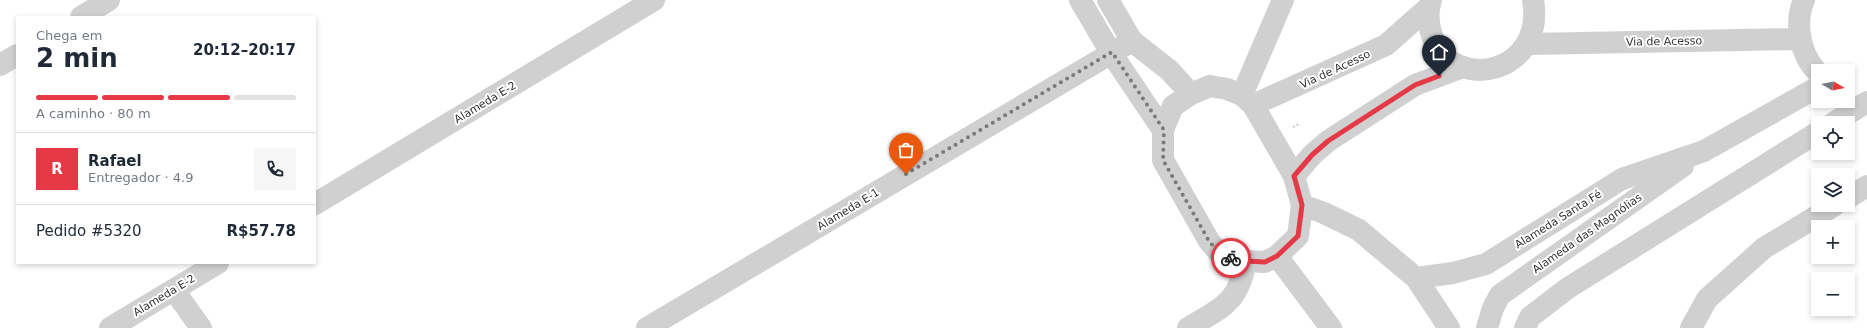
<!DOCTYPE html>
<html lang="pt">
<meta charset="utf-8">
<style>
:root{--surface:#fff;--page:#f6f6f7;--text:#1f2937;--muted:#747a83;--line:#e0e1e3;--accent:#e63946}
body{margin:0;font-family:"DejaVu Sans",sans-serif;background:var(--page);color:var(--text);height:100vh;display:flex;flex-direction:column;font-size:15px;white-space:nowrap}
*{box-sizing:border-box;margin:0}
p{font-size:13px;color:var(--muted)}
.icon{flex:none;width:22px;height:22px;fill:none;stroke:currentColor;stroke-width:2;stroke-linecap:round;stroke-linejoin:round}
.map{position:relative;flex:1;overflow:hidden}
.details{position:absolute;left:16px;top:16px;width:300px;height:248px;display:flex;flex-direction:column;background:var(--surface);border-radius:0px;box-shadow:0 2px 6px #0003}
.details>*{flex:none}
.needle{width:26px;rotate:100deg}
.controls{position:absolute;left:1811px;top:64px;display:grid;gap:8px}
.controls a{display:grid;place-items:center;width:44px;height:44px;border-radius:0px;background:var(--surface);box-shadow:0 2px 6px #0003;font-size:20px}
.pin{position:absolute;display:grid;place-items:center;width:34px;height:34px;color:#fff;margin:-41px -17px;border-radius:50% 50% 50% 0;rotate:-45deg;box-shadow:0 0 4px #0007}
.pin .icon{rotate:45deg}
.courier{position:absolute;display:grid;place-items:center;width:40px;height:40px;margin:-20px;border:3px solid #e63946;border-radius:50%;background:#fff;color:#222;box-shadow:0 1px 5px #0007}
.head em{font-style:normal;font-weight:700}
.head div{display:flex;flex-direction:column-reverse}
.head{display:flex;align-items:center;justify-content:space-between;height:68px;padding:0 20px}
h1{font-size:26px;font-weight:700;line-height:30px}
.bar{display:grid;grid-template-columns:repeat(4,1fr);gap:6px 4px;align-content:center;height:48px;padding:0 20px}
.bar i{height:5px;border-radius:3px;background:var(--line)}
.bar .selected{background:var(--accent)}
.bar p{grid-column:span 4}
.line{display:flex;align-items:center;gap:10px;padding:0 20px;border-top:1px solid var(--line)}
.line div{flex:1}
.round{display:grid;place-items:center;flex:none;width:42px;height:42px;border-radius:0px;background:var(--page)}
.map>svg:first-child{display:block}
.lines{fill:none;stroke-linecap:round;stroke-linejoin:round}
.path{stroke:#cdcdcd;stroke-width:2.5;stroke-dasharray:2 2;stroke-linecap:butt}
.minor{stroke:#d0d0d0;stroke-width:22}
.done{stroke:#7a7a7a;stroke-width:4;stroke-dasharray:0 7.2}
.route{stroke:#e63946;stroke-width:5}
.labels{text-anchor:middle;stroke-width:4;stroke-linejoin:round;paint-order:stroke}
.street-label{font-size:11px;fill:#333;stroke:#fff}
</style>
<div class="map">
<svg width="1867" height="328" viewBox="0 0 1867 328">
<rect width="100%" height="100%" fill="#fff"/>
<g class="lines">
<path class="path" d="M1293 127 1299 124"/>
<g class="minor">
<path d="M1080 0 1111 53 1163 130"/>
<path d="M1108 0 1132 41 1169 70 1191 94"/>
<path d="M1431 0C1427 12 1428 24 1432 36 1454 95 1546 73 1533 0"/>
<path d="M1804 0C1794 23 1800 55 1818 73"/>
<path d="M81 17 109 0"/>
<path d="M1528 44 1800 39"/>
<path d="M0 65 17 55"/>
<path d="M1210 86 1227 89 1242 95 1253 105 1294 176 1302 205 1298 236 1277 256 1265 262 1246 261 1221 255 1209 241 1163 160V130L1173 106 1191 94Z"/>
<path d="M1242 95 1283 0"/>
<path d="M1253 105 1386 45 1429 7"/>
<path d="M1833 123 1867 102"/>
<path d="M1294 176 1312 155 1328 141 1415 85 1463 67"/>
<path d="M1848 198 1867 186"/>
<path d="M315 204 654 0"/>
<path d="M1302 205 1324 213 1359 230 1379 247 1416 278 1449 328"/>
<path d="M1277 256 1331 328"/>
<path d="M1416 278 1453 273 1486 264 1622 179 1704 151 1818 87"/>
<path d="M174 290 201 328"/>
<path d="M110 328 218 263"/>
<path d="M647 328 1132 41"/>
<path d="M1188 328C1222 307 1238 304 1246 261"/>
<path d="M1487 328 1493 308 1500 295 1683 166"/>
<path d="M1525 328 1530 317 1568 288 1818 132"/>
<path d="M1691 328 1707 299 1764 248 1835 205"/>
</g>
</g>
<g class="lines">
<path class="done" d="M906 174 1112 52 1164 130 1163 160 1209 241 1221 255 1231 258"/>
<path class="route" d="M1231 258 1246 261 1265 262 1277 256 1298 236 1302 205 1294 176 1312 155 1328 141 1415 85 1439 76"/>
</g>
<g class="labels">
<g class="street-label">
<text transform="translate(1664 41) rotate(-1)" y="4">Via de Acesso</text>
<text transform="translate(1335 69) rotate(-25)" y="4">Via de Acesso</text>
<text transform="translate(485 102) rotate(-31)" y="4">Alameda E-2</text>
<text transform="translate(848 209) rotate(-31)" y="4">Alameda E-1</text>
<text transform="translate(1558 219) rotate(-32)" y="4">Alameda Santa Fé</text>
<text transform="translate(1587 233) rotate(-35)" y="4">Alameda das Magnólias</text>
<text transform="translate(164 295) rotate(-31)" y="4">Alameda E-2</text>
</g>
</g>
</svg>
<div class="controls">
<a><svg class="needle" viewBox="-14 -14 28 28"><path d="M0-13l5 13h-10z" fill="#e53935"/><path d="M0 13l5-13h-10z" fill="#747a83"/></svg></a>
<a><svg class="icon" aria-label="locate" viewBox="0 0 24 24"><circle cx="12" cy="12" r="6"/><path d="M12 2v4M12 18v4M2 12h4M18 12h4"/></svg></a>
<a><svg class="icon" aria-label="layers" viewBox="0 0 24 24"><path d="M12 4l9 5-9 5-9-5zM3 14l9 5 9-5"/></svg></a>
<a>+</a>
<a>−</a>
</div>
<div class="pin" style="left:906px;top:174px;background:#ea580c"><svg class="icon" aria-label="bag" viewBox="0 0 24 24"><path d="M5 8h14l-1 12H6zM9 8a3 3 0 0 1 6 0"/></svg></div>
<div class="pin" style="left:1439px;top:76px;background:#1f2937"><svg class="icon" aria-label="home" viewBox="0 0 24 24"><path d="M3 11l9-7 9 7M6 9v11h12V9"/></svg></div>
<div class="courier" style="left:1231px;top:258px"><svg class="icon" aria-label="bike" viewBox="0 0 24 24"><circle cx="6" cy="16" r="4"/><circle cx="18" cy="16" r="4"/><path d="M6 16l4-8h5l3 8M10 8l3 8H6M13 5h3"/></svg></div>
<section class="details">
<div class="head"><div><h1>2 min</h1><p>Chega em</p></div><em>20:12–20:17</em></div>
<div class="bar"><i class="selected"></i><i class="selected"></i><i class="selected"></i><i></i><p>A caminho · 80 m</p></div>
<div class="line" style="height:72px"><b class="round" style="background:var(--accent);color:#fff">R</b><div><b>Rafael</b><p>Entregador · 4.9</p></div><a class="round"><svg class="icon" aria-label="phone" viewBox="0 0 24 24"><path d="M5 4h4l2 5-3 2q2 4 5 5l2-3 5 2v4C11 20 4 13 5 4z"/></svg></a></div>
<div class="line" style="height:52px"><div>Pedido #5320</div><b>R$57.78</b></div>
</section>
</div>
